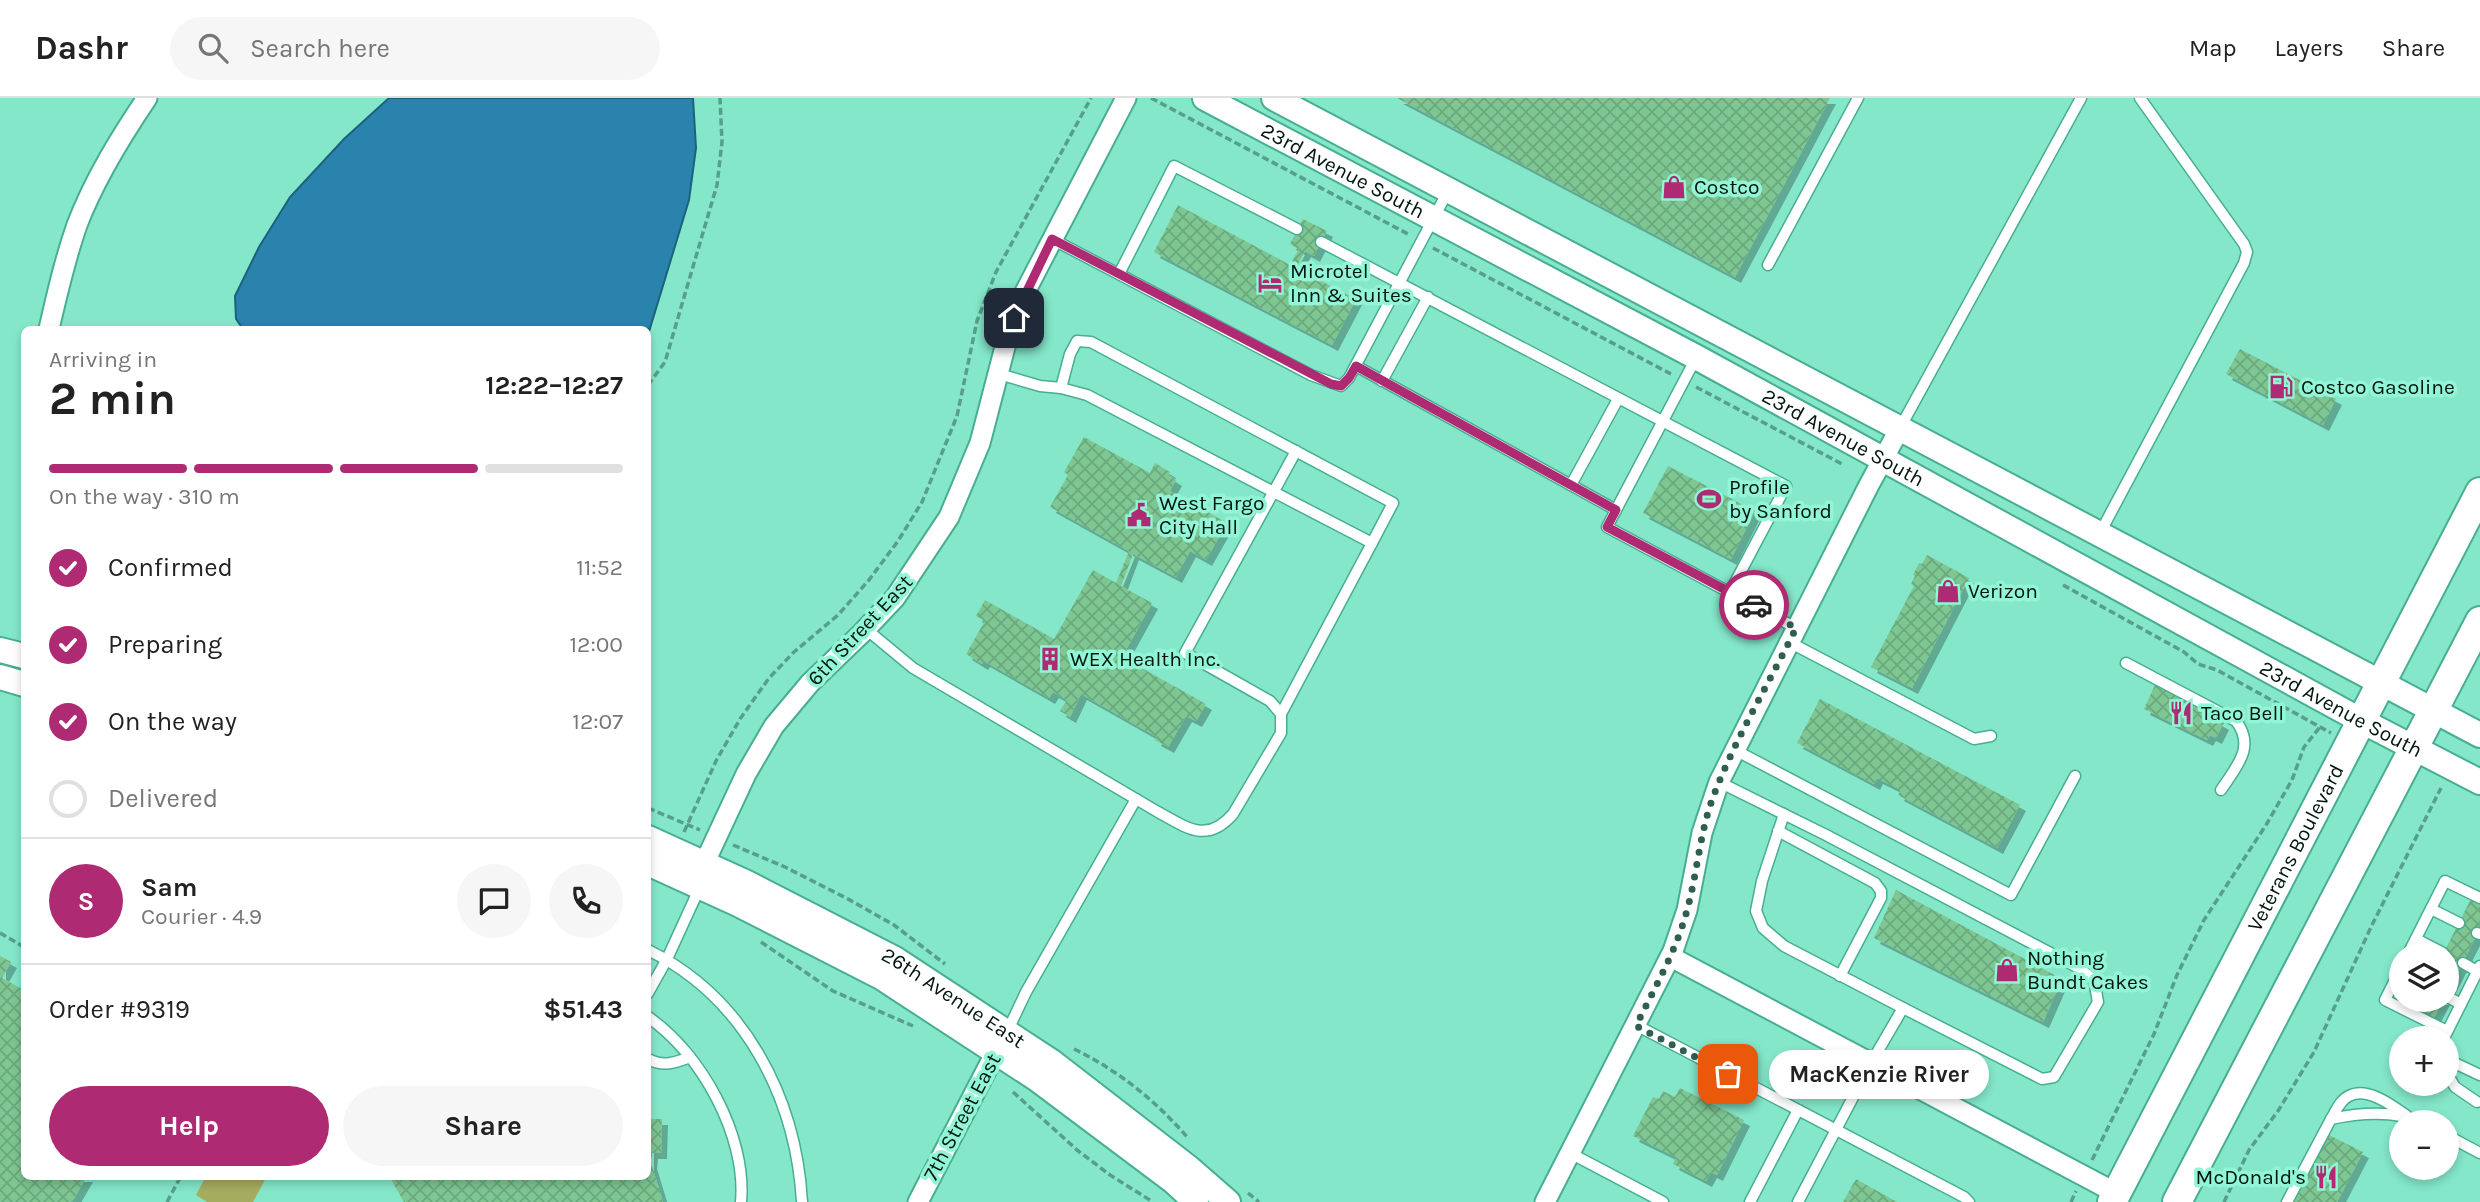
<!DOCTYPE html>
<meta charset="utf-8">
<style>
:root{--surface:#fff;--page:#f6f6f6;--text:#222;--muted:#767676;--line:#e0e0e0;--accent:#ae2a72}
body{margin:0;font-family:Karla,sans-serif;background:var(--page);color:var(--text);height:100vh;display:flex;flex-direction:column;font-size:26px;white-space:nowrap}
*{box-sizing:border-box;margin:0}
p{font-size:23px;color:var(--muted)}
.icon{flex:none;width:38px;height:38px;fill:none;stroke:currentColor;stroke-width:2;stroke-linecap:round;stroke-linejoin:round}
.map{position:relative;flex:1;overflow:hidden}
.sheet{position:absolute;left:21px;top:228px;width:630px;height:854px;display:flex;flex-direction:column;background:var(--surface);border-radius:10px;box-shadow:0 4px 10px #0003}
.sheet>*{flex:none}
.controls{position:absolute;left:2389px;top:844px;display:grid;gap:14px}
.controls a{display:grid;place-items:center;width:70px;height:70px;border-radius:50%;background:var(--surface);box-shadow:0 4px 10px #0003;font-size:35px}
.pin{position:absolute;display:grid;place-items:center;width:60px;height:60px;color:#fff;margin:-30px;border-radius:14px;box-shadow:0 4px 10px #0006}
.courier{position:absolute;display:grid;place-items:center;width:70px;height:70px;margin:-35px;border:5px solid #ae2a72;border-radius:50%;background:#fff;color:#222;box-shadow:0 2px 9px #0007}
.bubble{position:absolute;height:49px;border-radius:24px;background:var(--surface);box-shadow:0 4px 10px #0003;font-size:23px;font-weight:700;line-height:49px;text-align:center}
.head em{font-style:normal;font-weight:700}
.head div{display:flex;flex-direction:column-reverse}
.head{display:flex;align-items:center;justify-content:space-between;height:119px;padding:0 28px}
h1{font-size:46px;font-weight:700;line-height:52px}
.bar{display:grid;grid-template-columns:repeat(4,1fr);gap:10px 7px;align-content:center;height:84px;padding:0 28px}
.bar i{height:9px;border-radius:5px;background:var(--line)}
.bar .on{background:var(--accent)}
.bar p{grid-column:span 4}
.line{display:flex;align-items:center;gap:18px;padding:0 28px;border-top:2px solid var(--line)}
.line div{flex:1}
.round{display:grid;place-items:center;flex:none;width:74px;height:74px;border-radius:37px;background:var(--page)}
ol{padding:0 28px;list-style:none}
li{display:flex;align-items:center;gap:21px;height:77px}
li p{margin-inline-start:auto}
li .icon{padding:7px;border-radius:50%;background:var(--accent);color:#fff;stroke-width:4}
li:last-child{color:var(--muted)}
li i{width:38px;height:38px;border:4px solid var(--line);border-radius:50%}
.button{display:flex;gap:14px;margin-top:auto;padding:14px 28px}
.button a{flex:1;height:80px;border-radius:42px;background:var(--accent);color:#fff;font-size:28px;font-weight:700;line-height:80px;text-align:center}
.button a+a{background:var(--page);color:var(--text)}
header{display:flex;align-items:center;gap:42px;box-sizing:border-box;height:98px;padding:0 35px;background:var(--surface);border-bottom:2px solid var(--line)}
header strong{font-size:33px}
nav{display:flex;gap:38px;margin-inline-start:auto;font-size:24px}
.search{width:490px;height:63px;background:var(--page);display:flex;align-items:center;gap:18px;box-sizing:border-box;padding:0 24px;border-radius:38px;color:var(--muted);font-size:26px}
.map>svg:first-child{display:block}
.green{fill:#a6ac5f}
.water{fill:#2983ac;stroke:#1d627d;stroke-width:2}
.building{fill:url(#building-cross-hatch);filter:url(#shadow)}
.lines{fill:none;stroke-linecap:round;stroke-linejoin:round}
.service-casing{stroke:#48ae93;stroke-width:13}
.minor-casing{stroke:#48ae93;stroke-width:23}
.tertiary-casing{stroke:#48ae93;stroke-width:28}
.secondary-casing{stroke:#48ae93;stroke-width:32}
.path{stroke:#579f89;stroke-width:3.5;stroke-dasharray:7 3.5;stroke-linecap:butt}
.service{stroke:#fff;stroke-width:10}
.minor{stroke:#fff;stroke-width:19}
.tertiary{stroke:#fff;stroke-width:24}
.secondary{stroke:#fff;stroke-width:28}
.done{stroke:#305f51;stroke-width:7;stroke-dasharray:0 12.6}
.route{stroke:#ae2a72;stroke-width:9}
.labels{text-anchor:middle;stroke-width:7;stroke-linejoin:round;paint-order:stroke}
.street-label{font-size:21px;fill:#021610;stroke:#91f5d6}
.poi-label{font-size:21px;fill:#021610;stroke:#91f5d6;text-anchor:start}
</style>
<header>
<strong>Dashr</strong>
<div class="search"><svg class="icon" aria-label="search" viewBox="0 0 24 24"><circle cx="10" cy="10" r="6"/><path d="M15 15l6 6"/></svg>Search here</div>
<nav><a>Map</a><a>Layers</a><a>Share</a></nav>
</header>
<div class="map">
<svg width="2480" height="1104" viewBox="0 0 2480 1104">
<defs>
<pattern id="building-cross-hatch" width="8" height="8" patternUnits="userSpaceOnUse" patternTransform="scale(1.75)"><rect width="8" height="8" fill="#7ec692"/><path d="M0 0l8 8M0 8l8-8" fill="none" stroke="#6ba97d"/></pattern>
<filter id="shadow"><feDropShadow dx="6" dy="6" stdDeviation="0" flood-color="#0004"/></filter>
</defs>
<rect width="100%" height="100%" fill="#84e7c9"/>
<path class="green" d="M206 1078H267L253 1104H207L196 1097Z"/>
<path class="water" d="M389 0H693L696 50 689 102 648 237V231H243L236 221 235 198 259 149 290 99 344 41Z"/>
<g class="building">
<path d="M1397 0H1830L1735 179Z"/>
<path d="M1178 107 1290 167 1299 151 1290 146 1303 121 1327 133 1314 158 1305 153 1296 170 1356 201 1332 247 1154 154Z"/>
<path d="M2240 251 2336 301 2323 327 2226 276Z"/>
<path d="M1084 339 1150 375 1155 365 1170 374 1168 377 1176 382 1170 393 1227 425 1206 462 1190 453 1176 479 1133 456 1121 488 1152 505 1122 559 1206 606 1196 623 1186 618 1168 649 1155 642 1157 639 1081 596 1070 619 1060 613 1067 602 1053 594 1049 600 984 563 982 566 966 556 985 523 976 518 985 502 1054 541 1093 472 1116 485 1129 453 1050 409 1068 377 1064 374Z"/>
<path d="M1668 368 1755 413 1731 461 1643 415Z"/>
<path d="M1927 457 1969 480 1912 590 1871 569 1914 488 1911 486 1915 478 1913 477 1919 465 1922 466Z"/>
<path d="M2155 587 2219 618 2216 622 2223 626 2216 640 2210 637 2207 642 2144 611Z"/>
<path d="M1820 601 2020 707 1997 750 1898 697 1901 692 1877 680 1874 686 1797 645Z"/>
<path d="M1896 792 2062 881 2043 924 1874 840Z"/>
<path d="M2472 799 2480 803V830L2446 897V856H2443Z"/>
<path d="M0 858 11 864 2 880 24 892V1078H87L72 1104H0Z"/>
<path d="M2420 901H2444L2433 922 2414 912Z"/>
<path d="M1680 990 1744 1022 1717 1077 1711 1074 1706 1083 1673 1066 1676 1059 1633 1038 1653 999 1659 1001 1663 993 1675 999Z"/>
<path d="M648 1021H662L661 1055H652L651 1065 663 1104H404L389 1078H648Z"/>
<path d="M2325 1035 2363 1054 2337 1104H2290Z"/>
<path d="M1856 1081 1897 1104H1843Z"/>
</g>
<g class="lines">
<g class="service-casing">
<g id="service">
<path d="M1052 141 1311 277 1341 288 1349 280 1448 93"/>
<path d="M1321 144 1786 388 1730 494"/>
<path d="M1768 167 1858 0"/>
<path d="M1119 176 1174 68 1297 131"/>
<path d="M1696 260 1607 429 1796 530"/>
<path d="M1356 268 1616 412"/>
<path d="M999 276 1040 288 1061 290 1087 297 1372 445 1281 616"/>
<path d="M1382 283 1428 199"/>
<path d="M1061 290 1070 256 1077 243 1091 244 1393 405 1372 445"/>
<path d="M1900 330 2081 0"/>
<path d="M1571 387 1618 301"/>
<path d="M2100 435 2244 165 2247 154 2244 146 2140 0"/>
<path d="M866 531 913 570 1158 714C1187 730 1207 746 1233 716L1281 635V616L1270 603 1185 555 1296 353"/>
<path d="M1789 544 1974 641 1991 638"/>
<path d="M2126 565 2236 623C2256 649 2236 669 2221 692"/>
<path d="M1735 652 2011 797 2075 678"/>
<path d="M1719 684 1826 737 2079 870 2094 882 2098 904 2054 979 2042 981 1903 910 1871 965 1798 1104"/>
<path d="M1784 716 1762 783 1756 813 1763 830 1784 848 1903 910"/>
<path d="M1778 733 1875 785 1881 793V800L1840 878"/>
<path d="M2431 811 2459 825"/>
<path d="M2477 835 2480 836"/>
<path d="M2416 841 2443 855"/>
<path d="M648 852C744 899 796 999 802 1104"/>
<path d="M2408 856 2445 783 2480 800"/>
<path d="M2463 865 2477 873"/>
<path d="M2401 870 2385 902 2447 933"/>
<path d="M648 895 667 861 700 789"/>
<path d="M2446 898 2461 906"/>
<path d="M648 919C701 955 747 1038 741 1104"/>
<path d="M1636 927 1964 1099 1969 1104"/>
<path d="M1007 934 1026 894 1136 701"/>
<path d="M2444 940 2480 868"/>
<path d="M648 961C663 969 675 965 690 959"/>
<path d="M2446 961 2480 977"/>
<path d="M2446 974 2455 989 2477 1004"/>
<path d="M2331 1021C2336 1013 2340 1002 2349 998 2367 988 2393 1008 2407 1018"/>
<path d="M2446 1037 2480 1055"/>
<path d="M1570 1055 1663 1104"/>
<path d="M1750 1104 1798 1012"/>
<path d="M2287 1104 2331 1021C2358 1015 2395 1012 2420 1024"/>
</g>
</g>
<g class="minor-casing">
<g id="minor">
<path d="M49 231C57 196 65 161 77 127 94 82 120 40 147 0"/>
<path d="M702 778 704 766 746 676 774 628 810 585 862 535 895 500 949 419 980 345 1006 245 1024 196 1126 0"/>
<path d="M1671 859 2116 1095"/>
<path d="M918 1104 1001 944"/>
<path d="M1545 1104 1673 853 1687 812 1702 735 1719 684 1869 387 1900 330"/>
</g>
</g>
<g class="tertiary-casing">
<g id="tertiary">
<path id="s1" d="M1205 0 1696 259 2360 622 2480 684"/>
<path d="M1274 0 2480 637"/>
<path d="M0 552 24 558"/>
<path d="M0 579 24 586"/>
<path id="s2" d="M648 740 747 785 895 861 1052 964 1189 1070 1228 1104"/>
<path d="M648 765 738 806 881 879 1037 981 1173 1083 1196 1104"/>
</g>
</g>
<g class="secondary-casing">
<g id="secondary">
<path id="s3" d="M2112 1104 2480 394"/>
<path d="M2177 1104 2480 523"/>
</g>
</g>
<g class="path">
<path d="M1151 0 1408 136"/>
<path d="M1433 150 1671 276"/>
<path d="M648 287 665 264 717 87 722 44 720 0"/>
<path d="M1696 289 1844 367"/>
<path d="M2063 487 2184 554 2198 566 2217 572 2331 635"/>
<path d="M648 710 700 732"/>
<path d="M684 734 716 663 740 621 769 580 794 554 838 517 869 482 898 443 922 404 957 318 977 223 996 174 1091 0"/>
<path d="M733 747 785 769 848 801 894 827 945 866"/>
<path d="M0 835 24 849"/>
<path d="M761 844 833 893 913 928"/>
<path d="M1074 951C1119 973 1155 1002 1188 1040"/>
<path d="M1013 994 1077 1052 1110 1077 1153 1104"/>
<path d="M2092 1062 2154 936 2177 877 2204 822 2266 727 2292 682 2304 649 2320 629"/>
<path d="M1248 1095 1259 1104"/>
<path d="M167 1104 181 1078"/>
<path d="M2071 1104 2076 1093"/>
<path d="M2224 1104 2249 1052 2278 1013 2314 954 2371 829 2441 690"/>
</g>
<use href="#service" class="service"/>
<use href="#minor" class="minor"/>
<use href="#tertiary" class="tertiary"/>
<use href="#secondary" class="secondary"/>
</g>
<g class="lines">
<path class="done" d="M1728 976 1636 928C1654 891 1675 855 1686 816 1697 778 1699 739 1712 702 1734 642 1769 586 1796 530L1754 507"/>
<path class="route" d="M1014 220 1052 141 1331 286 1341 288 1349 280 1356 268 1616 412 1607 429 1754 507"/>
</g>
<defs>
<g id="shop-bare" transform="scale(1.89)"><path d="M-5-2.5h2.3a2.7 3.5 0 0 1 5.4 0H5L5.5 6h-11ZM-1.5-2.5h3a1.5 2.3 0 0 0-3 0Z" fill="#ae2a72" stroke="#91f5d6" stroke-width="2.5" paint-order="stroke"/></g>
<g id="hotel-bare" transform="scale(1.89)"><path d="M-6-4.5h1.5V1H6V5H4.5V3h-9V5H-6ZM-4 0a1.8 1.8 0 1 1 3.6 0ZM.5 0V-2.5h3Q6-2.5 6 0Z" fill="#ae2a72" stroke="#91f5d6" stroke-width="2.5" paint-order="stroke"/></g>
<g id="fuel-bare" transform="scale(1.89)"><path d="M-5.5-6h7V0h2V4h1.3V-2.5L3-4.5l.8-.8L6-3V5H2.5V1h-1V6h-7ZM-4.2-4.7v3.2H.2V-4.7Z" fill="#ae2a72" stroke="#91f5d6" stroke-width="2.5" paint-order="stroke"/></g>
<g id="stadium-bare" transform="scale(1.89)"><path d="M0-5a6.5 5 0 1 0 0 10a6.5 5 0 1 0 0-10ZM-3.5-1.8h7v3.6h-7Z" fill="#ae2a72" stroke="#91f5d6" stroke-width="2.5" paint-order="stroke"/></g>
<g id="civic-bare" transform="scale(1.89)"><path d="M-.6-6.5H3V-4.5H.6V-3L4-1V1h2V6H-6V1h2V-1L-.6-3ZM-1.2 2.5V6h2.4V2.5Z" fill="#ae2a72" stroke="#91f5d6" stroke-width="2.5" paint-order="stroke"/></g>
<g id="building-bare" transform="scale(1.89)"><path d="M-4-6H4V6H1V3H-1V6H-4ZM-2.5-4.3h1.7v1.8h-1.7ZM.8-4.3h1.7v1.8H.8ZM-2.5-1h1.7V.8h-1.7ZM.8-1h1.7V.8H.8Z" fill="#ae2a72" stroke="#91f5d6" stroke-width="2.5" paint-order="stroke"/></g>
<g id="restaurant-bare" transform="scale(1.89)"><path d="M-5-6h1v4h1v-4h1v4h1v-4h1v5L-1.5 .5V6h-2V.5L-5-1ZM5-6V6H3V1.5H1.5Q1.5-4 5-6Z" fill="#ae2a72" stroke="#91f5d6" stroke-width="2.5" paint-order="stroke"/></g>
</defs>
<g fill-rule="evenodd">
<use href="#shop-bare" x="1674" y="89"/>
<use href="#hotel-bare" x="1270" y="185"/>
<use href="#fuel-bare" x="2281" y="289"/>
<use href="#stadium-bare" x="1709" y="401"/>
<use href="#civic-bare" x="1139" y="417"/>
<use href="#shop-bare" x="1948" y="493"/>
<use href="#building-bare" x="1050" y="561"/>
<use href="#restaurant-bare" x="2181" y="615"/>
<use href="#shop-bare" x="2007" y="872"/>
<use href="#restaurant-bare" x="2326" y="1079"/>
</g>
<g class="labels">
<g class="street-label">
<text dy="7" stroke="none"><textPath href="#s1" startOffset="156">23rd Avenue South</textPath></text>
<text dy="7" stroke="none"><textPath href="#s1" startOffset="723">23rd Avenue South</textPath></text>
<text transform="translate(860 532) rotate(-47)" y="7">6th Street East</text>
<text dy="7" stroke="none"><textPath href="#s1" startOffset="1290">23rd Avenue South</textPath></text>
<text dy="7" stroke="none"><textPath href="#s3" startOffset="399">Veterans Boulevard</textPath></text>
<text dy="7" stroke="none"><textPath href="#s2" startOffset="345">26th Avenue East</textPath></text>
<text transform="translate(962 1019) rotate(-62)" y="7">7th Street East</text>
</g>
<g class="poi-label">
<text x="1694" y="96">Costco</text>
<text x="1290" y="180">Microtel<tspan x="1290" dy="24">Inn &amp; Suites</tspan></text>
<text x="2301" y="296">Costco Gasoline</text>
<text x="1729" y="396">Profile<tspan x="1729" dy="24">by Sanford</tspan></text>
<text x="1159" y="412">West Fargo<tspan x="1159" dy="24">City Hall</tspan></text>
<text x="1968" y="500">Verizon</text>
<text x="1070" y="568">WEX Health Inc.</text>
<text x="2201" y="622">Taco Bell</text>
<text x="2027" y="867">Nothing<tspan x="2027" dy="24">Bundt Cakes</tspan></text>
<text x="2306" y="1086" text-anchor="end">McDonald's</text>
</g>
</g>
</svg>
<div class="controls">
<a><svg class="icon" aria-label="layers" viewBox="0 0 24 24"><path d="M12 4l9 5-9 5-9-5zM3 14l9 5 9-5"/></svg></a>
<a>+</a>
<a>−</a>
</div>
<div class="pin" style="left:1728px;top:976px;background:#ea580c"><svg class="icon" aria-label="bag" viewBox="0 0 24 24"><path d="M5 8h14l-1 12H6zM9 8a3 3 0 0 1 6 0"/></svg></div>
<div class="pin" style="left:1014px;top:220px;background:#1f2937"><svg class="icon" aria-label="home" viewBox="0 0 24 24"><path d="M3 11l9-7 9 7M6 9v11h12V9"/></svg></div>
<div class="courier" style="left:1754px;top:507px"><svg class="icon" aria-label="car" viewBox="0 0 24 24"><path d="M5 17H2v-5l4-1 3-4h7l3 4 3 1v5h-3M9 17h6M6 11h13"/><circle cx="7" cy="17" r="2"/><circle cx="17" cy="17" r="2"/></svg></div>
<div class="bubble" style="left:1769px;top:952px;width:220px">MacKenzie River</div>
<section class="sheet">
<div class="head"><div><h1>2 min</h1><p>Arriving in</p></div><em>12:22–12:27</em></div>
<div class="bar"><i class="on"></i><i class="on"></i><i class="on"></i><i></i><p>On the way · 310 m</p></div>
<ol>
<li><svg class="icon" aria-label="check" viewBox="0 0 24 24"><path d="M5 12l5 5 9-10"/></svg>Confirmed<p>11:52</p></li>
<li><svg class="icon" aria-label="check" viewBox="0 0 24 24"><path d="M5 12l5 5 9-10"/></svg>Preparing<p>12:00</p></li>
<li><svg class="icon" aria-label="check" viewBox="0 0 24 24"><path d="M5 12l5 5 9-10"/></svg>On the way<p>12:07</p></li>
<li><i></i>Delivered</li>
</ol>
<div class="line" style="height:126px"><b class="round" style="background:var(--accent);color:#fff">S</b><div><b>Sam</b><p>Courier · 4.9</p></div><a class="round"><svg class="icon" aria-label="chat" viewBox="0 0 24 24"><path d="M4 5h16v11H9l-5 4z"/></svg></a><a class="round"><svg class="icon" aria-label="phone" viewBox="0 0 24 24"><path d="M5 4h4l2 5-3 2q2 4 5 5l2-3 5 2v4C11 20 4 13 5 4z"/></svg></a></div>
<div class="line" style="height:91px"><div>Order #9319</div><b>$51.43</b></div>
<div class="button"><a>Help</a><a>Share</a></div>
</section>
</div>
